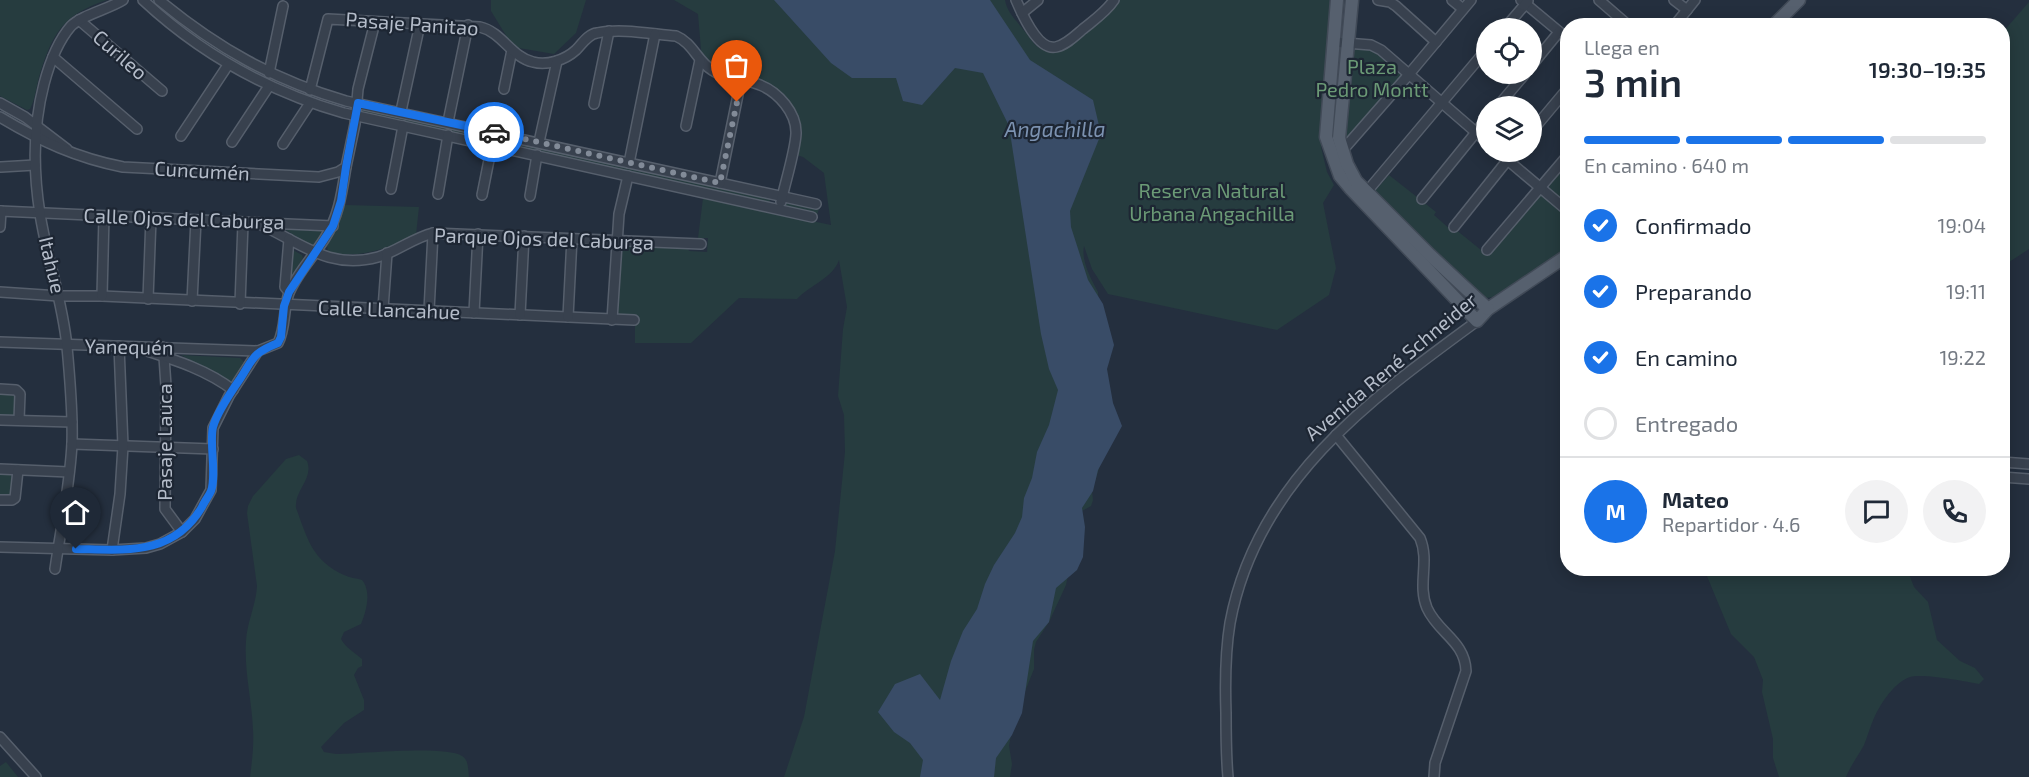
<!DOCTYPE html>
<html lang="es">
<meta charset="utf-8">
<style>
:root{--surface:#fff;--page:#f2f2f3;--text:#1f2937;--muted:#747a83;--line:#e0e1e3;--accent:#1a73e8}
body{margin:0;font-family:"Exo 2",sans-serif;background:var(--page);color:var(--text);height:100vh;display:flex;flex-direction:column;font-size:22px;white-space:nowrap}
*{box-sizing:border-box;margin:0}
p{font-size:20px;color:var(--muted)}
.icon{flex:none;width:33px;height:33px;fill:none;stroke:currentColor;stroke-width:2;stroke-linecap:round;stroke-linejoin:round}
.map{position:relative;flex:1;overflow:hidden}
.side{position:absolute;left:1560px;top:18px;width:450px;height:558px;display:flex;flex-direction:column;background:var(--surface);border-radius:24px;box-shadow:0 3px 15px #0003}
.side>*{flex:none}
.controls{position:absolute;left:1476px;top:18px;display:grid;gap:12px}
.controls a{display:grid;place-items:center;width:66px;height:66px;border-radius:50%;background:var(--surface);box-shadow:0 3px 15px #0003;font-size:30px}
.pin{position:absolute;display:grid;place-items:center;width:51px;height:51px;color:#fff;margin:-62px -26px;border-radius:50% 50% 50% 0;rotate:-45deg;box-shadow:0 0 6px #0007}
.pin .icon{rotate:45deg}
.courier{position:absolute;display:grid;place-items:center;width:60px;height:60px;margin:-30px;border:4px solid #1a73e8;border-radius:50%;background:#fff;color:#222;box-shadow:0 2px 8px #0007}
.head em{font-style:normal;font-weight:600}
.head div{display:flex;flex-direction:column-reverse}
.head{display:flex;align-items:center;justify-content:space-between;height:102px;padding:0 24px}
h1{font-size:39px;font-weight:600;line-height:45px}
.bar{display:grid;grid-template-columns:repeat(4,1fr);gap:9px 6px;align-content:center;height:72px;padding:0 24px}
.bar i{height:8px;border-radius:4px;background:var(--line)}
.bar .selected{background:var(--accent)}
.bar p{grid-column:span 4}
.line{display:flex;align-items:center;gap:15px;padding:0 24px;border-top:2px solid var(--line)}
.line div{flex:1}
.round{display:grid;place-items:center;flex:none;width:63px;height:63px;border-radius:32px;background:var(--page)}
ol{padding:0 24px;list-style:none}
li{display:flex;align-items:center;gap:18px;height:66px}
li p{margin-inline-start:auto}
li .icon{padding:6px;border-radius:50%;background:var(--accent);color:#fff;stroke-width:4}
li:last-child{color:var(--muted)}
li i{width:33px;height:33px;border:3px solid var(--line);border-radius:50%}
.map>svg:first-child{display:block}
.green{fill:#263c3f}
.water{fill:#394c67}
.lines{fill:none;stroke-linecap:round;stroke-linejoin:round}
.minor-casing{stroke:#565f6c;stroke-width:12}
.major-casing{stroke:#414a57;stroke-width:15}
.minor{stroke:#38414e;stroke-width:9}
.major{stroke:#56606e;stroke-width:12}
.done{stroke:#828b98;stroke-width:6;stroke-dasharray:0 10.8}
.route{stroke:#1a73e8;stroke-width:8}
.labels{text-anchor:middle;stroke-width:4.5;stroke-linejoin:round;paint-order:stroke}
.street-label{font-size:20px;fill:#b4bcc9;stroke:#1d2633}
.park-label{font-size:20px;fill:#6b9a76;stroke:#1d2633}
.water-label{font-size:21px;font-style:italic;fill:#7c92b1;stroke:#1d2633}
</style>
<div class="map">
<svg width="2029" height="777" viewBox="0 0 2029 777">
<rect width="100%" height="100%" fill="#242f3e"/>
<g class="green">
<path d="M0 0H107C62 15 52 34 39 77 36 88 35 100 30 109L27 110 0 96Z"/>
<path d="M491 0H586L576 33 554 54 513 47 491 11Z"/>
<path d="M674 0H1005C1007 12 1015 19 1022 28 1034 42 1035 52 1056 51L1113 0H1331L1327 105 1321 147 1327 172 1334 185 1323 203 1336 268 1329 295 1277 330 1108 294 1092 269 1084 246C1081 261 1091 279 1098 292L1102 459 1092 491 1093 500 1091 506 1082 511 1066 585 1049 622 1036 642 1034 650V669L1014 719 1009 746 1012 764 1010 777H784L804 717 835 551 845 452 844 415 838 396 843 329 847 307 839 260C833 278 810 285 797 299L739 298 691 343H635V317L621 316 617 311 623 245 688 247 689 251 707 252 708 238H698L703 198 831 225 824 173 803 157 791 153 794 135 790 115 766 87 723 75 702 61 698 14Z"/>
<path d="M2029 2V249L2003 266V32Z"/>
<path d="M1356 47 1373 50 1405 76 1344 143 1351 51Z"/>
<path d="M362 107 770 199 769 204 364 113 361 111Z"/>
<path d="M1567 164V206L1550 191 1549 186Z"/>
<path d="M1389 175 1436 212 1434 215 1452 231 1455 229 1486 254 1539 196H1544L1567 215V249L1493 297 1486 298 1377 197 1374 192Z"/>
<path d="M787 203 819 209 817 215 786 208 784 207Z"/>
<path d="M345 205 419 207 416 235C386 249 361 259 328 252L327 245Z"/>
<path d="M281 227 324 230 314 245 311 246Z"/>
<path d="M291 249 302 255 303 258 289 282Z"/>
<path d="M181 355 240 358 245 363 233 381H228Z"/>
<path d="M0 391 14 392 18 396 16 417 0 416Z"/>
<path d="M299 455 307 461C314 479 294 490 296 508 308 540 312 560 344 575 350 578 356 578 362 580 372 592 366 612 361 624L344 632 341 639C346 648 354 652 362 659V666L358 668 354 675 364 700V710L344 723 321 747 324 752 336 754C360 754 445 745 462 756 469 760 468 770 469 777H250C252 761 254 746 253 730 252 701 244 671 246 641 247 622 256 605 257 586L247 513 248 506 253 496 286 459Z"/>
<path d="M0 473H13L12 497H0Z"/>
<path d="M1704 569H1907L1914 587 1928 602 1937 640 1960 661 1975 668 1984 679 1979 684C1965 681 1922 673 1910 677 1893 683 1878 707 1872 723 1869 730 1867 738 1864 745 1858 756 1851 765 1846 777H1779L1773 758V739L1762 692 1763 680 1754 657 1731 634Z"/>
<path d="M6 762 18 777H0V766Z"/>
</g>
<path class="water" d="M774 0H990L1030 60 1093 100 1101 134 1070 211 1071 227 1088 280 1103 304 1114 345 1107 369 1113 403 1122 426 1098 470 1093 491 1082 508 1085 527 1083 557 1077 570 1056 588 1049 622 1033 641 1022 713 1012 735 996 758 994 777H920L923 760 910 743 894 732 878 712 895 684 920 674 940 700 951 661 963 631 977 609 985 584 994 565 1015 533 1022 517 1024 498 1032 478 1037 452 1049 425 1058 390 1049 369 1041 334 1009 126 983 73 955 68 922 105 903 101 896 78H852L831 63Z"/>
<g class="lines">
<g class="minor-casing">
<g id="minor">
<path d="M143 0C202 55 268 91 344 113L812 217"/>
<path d="M159 0C217 48 274 80 346 101L816 204"/>
<path d="M1016 0C1022 14 1038 51 1056 47 1066 45 1076 35 1083 29 1094 20 1106 12 1114 0"/>
<path d="M1378 0 1390 2 1396 6 1436 42"/>
<path d="M1452 0 1463 9"/>
<path d="M1521 0 1568 39"/>
<path d="M1599 0 1629 26"/>
<path d="M1674 0 1687 10"/>
<path d="M1022 13 1038 0"/>
<path d="M79 20 162 91"/>
<path d="M1674 26 1695 0"/>
<path d="M1505 28 1528 1"/>
<path d="M1333 42 1371 45 1381 50 1486 141"/>
<path d="M53 57 137 129"/>
<path d="M1532 65 1559 32"/>
<path d="M269 73 283 6"/>
<path d="M504 89 512 50"/>
<path d="M310 90 328 19 480 27C502 32 511 57 533 62 547 66 565 60 576 50 582 44 588 34 597 33 621 28 651 34 676 36 693 43 697 61 712 70 726 80 745 78 760 85 778 92 797 113 796 134 795 152 785 183 781 202"/>
<path d="M0 103 25 117 67 149"/>
<path d="M594 104 609 31"/>
<path d="M1498 106 1525 74"/>
<path d="M401 111 420 24"/>
<path d="M0 117C40 141 77 158 123 167L319 177 338 172 346 167 355 124 358 89 375 22"/>
<path d="M448 122 468 25"/>
<path d="M686 126 700 60"/>
<path d="M1532 131 1568 88"/>
<path d="M181 136 228 65"/>
<path d="M232 142 269 86"/>
<path d="M539 142 557 61"/>
<path d="M283 144 310 103"/>
<path d="M1342 151 1405 79 1471 0"/>
<path d="M1498 152 1568 211"/>
<path d="M629 163 655 34"/>
<path d="M1 167 35 165"/>
<path d="M720 183 741 80"/>
<path d="M391 189 403 126"/>
<path d="M438 194 448 135"/>
<path d="M482 195 492 145"/>
<path d="M1364 195 1486 50"/>
<path d="M530 196 537 155"/>
<path d="M1422 199 1486 120"/>
<path d="M0 211 333 226"/>
<path d="M257 223C299 241 328 271 378 257 398 251 413 238 433 233L701 244"/>
<path d="M0 227 1 211"/>
<path d="M1454 227 1514 152"/>
<path d="M289 239 285 287 289 292"/>
<path d="M1487 250 1568 155"/>
<path d="M0 292 59 296H102L634 320"/>
<path d="M102 296 104 216"/>
<path d="M148 299 151 218"/>
<path d="M192 301 196 220"/>
<path d="M240 304 243 223"/>
<path d="M383 309 387 253"/>
<path d="M429 311 433 233"/>
<path d="M474 313 478 234"/>
<path d="M520 315 524 236"/>
<path d="M568 317 572 238"/>
<path d="M612 320 619 214 628 176"/>
<path d="M0 342 258 351"/>
<path d="M162 347 164 357 166 386 165 509 182 532"/>
<path d="M144 350C175 360 207 370 233 390"/>
<path d="M0 389 16 390 20 394 19 420"/>
<path d="M0 420 72 422"/>
<path d="M1336 435 1420 538C1430 562 1417 584 1427 608 1438 633 1465 641 1466 671L1435 763 1434 777"/>
<path d="M72 444 213 449"/>
<path d="M2002 462 2029 464"/>
<path d="M0 469 69 472"/>
<path d="M2002 477 2029 479"/>
<path d="M0 500H12L15 498 18 470"/>
<path d="M0 547 112 550 146 548 160 544 182 532 195 519 211 490 213 428 229 396 258 351 278 343C286 328 283 309 289 293 297 273 314 256 325 238 339 216 342 192 346 167"/>
<path d="M112 550 120 494 123 446 119 346"/>
<path d="M55 569C61 527 70 485 72 443 73 411 70 379 67 347 63 302 47 259 40 214 33 170 33 126 44 84 49 65 58 41 71 26 82 15 109 9 123 0"/>
<path d="M0 737 36 777"/>
<path d="M1228 777C1226 756 1226 734 1226 713 1225 683 1225 653 1230 623 1256 482 1369 400 1477 321"/>
</g>
</g>
<g class="major-casing">
<g id="major">
<path d="M1337 0 1326 137 1340 176 1350 188 1477 321 1488 309 1568 255"/>
<path d="M1352 0 1339 138 1347 164 1356 181 1430 255 1488 309"/>
<path d="M1773 26 1799 0"/>
</g>
</g>
<use href="#minor" class="minor"/>
<use href="#major" class="major"/>
</g>
<g class="lines">
<path class="done" d="M494 132 720 183 737 102"/>
<path class="route" d="M76 549C126 550 173 556 202 507 204 502 209 496 211 491 217 475 209 443 213 427 217 412 231 392 240 379 254 357 253 353 278 343L281 337 284 306 289 292 333 226 341 201 346 167 358 103 494 132"/>
</g>
<g class="labels">
<g class="street-label">
<text transform="translate(412 24) rotate(4)" y="7">Pasaje Panitao</text>
<text transform="translate(120 55) rotate(41)" y="7">Curileo</text>
<text transform="translate(202 171) rotate(3)" y="7">Cuncumén</text>
<text transform="translate(184 219) rotate(2)" y="7">Calle Ojos del Caburga</text>
<text transform="translate(544 239) rotate(2)" y="7">Parque Ojos del Caburga</text>
<text transform="translate(52 265) rotate(77)" y="7">Itahue</text>
<text transform="translate(389 310) rotate(2)" y="7">Calle Llancahue</text>
<text transform="translate(129 347) rotate(1)" y="7">Yanequén</text>
<text transform="translate(1391 367) rotate(-40)" y="7">Avenida René Schneider</text>
<text transform="translate(165 442) rotate(-90)" y="7">Pasaje Lauca</text>
</g>
<g class="park-label">
<text x="1372" y="74">Plaza<tspan x="1372" dy="23">Pedro Montt</tspan></text>
<text x="1212" y="198">Reserva Natural<tspan x="1212" dy="23">Urbana Angachilla</tspan></text>
</g>
<g class="water-label">
<text x="1055" y="137">Angachilla</text>
</g>
</g>
</svg>
<div class="controls">
<a><svg class="icon" aria-label="locate" viewBox="0 0 24 24"><circle cx="12" cy="12" r="6"/><path d="M12 2v4M12 18v4M2 12h4M18 12h4"/></svg></a>
<a><svg class="icon" aria-label="layers" viewBox="0 0 24 24"><path d="M12 4l9 5-9 5-9-5zM3 14l9 5 9-5"/></svg></a>
</div>
<div class="pin" style="left:737px;top:102px;background:#ea580c"><svg class="icon" aria-label="bag" viewBox="0 0 24 24"><path d="M5 8h14l-1 12H6zM9 8a3 3 0 0 1 6 0"/></svg></div>
<div class="pin" style="left:76px;top:549px;background:#1f2937"><svg class="icon" aria-label="home" viewBox="0 0 24 24"><path d="M3 11l9-7 9 7M6 9v11h12V9"/></svg></div>
<div class="courier" style="left:494px;top:132px"><svg class="icon" aria-label="car" viewBox="0 0 24 24"><path d="M5 17H2v-5l4-1 3-4h7l3 4 3 1v5h-3M9 17h6M6 11h13"/><circle cx="7" cy="17" r="2"/><circle cx="17" cy="17" r="2"/></svg></div>
<section class="side">
<div class="head"><div><h1>3 min</h1><p>Llega en</p></div><em>19:30–19:35</em></div>
<div class="bar"><i class="selected"></i><i class="selected"></i><i class="selected"></i><i></i><p>En camino · 640 m</p></div>
<ol>
<li><svg class="icon" aria-label="check" viewBox="0 0 24 24"><path d="M5 12l5 5 9-10"/></svg>Confirmado<p>19:04</p></li>
<li><svg class="icon" aria-label="check" viewBox="0 0 24 24"><path d="M5 12l5 5 9-10"/></svg>Preparando<p>19:11</p></li>
<li><svg class="icon" aria-label="check" viewBox="0 0 24 24"><path d="M5 12l5 5 9-10"/></svg>En camino<p>19:22</p></li>
<li><i></i>Entregado</li>
</ol>
<div class="line" style="height:108px"><b class="round" style="background:var(--accent);color:#fff">M</b><div><b>Mateo</b><p>Repartidor · 4.6</p></div><a class="round"><svg class="icon" aria-label="chat" viewBox="0 0 24 24"><path d="M4 5h16v11H9l-5 4z"/></svg></a><a class="round"><svg class="icon" aria-label="phone" viewBox="0 0 24 24"><path d="M5 4h4l2 5-3 2q2 4 5 5l2-3 5 2v4C11 20 4 13 5 4z"/></svg></a></div>
</section>
</div>
